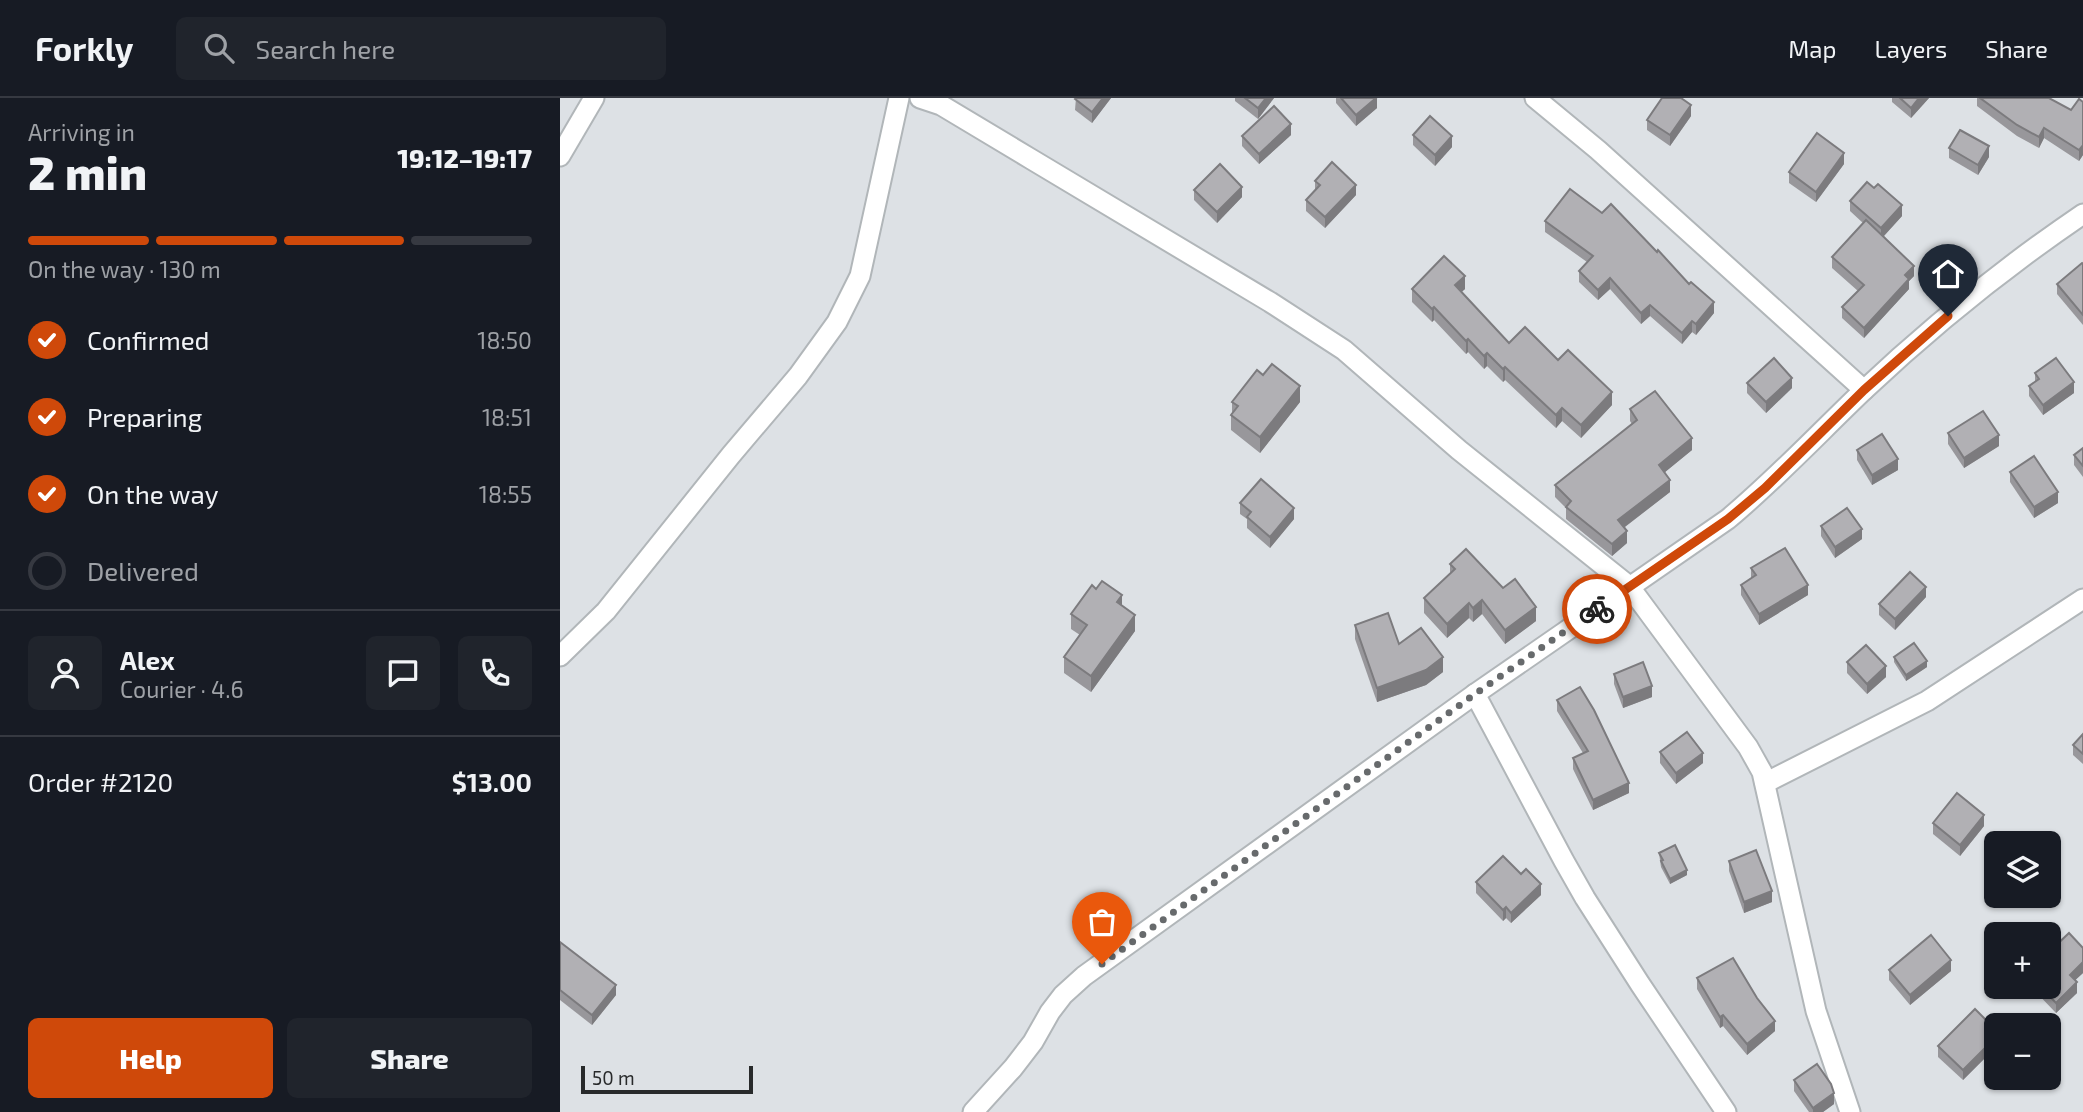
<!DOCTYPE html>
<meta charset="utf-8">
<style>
:root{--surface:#171b24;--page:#20242c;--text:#f1f3f6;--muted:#9ea1a6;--line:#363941;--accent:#cf490a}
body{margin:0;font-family:"Exo 2",sans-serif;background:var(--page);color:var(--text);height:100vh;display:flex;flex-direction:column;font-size:26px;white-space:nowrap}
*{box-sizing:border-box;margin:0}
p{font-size:23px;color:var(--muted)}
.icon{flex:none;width:38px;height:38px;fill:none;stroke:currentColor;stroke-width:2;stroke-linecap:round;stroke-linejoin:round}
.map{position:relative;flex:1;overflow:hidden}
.sheet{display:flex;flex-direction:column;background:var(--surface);width:560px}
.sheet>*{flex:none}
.buttons{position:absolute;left:1424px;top:733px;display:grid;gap:14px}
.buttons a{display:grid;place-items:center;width:77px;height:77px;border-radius:10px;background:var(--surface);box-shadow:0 2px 5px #0004;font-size:35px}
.scale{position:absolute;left:21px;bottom:18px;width:172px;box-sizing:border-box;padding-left:7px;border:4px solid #282a2b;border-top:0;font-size:19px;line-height:24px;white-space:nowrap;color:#282a2b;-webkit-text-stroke:5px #dde1e5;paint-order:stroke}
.pin{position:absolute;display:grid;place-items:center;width:60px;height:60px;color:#fff;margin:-72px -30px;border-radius:50% 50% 50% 0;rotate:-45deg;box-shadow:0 0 7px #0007}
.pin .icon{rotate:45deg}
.courier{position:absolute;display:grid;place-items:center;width:70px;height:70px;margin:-35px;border:5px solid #cf490a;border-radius:50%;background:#fff;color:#222;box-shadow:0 2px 9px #0007}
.headline em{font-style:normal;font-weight:800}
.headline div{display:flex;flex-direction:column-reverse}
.headline{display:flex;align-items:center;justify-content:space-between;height:119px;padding:0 28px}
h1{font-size:46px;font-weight:800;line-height:52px}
.bar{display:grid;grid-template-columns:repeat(4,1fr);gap:10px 7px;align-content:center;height:84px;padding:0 28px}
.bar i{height:9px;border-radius:5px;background:var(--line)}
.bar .active{background:var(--accent)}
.bar p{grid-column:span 4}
.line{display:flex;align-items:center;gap:18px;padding:0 28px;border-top:2px solid var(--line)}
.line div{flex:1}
.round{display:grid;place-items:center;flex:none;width:74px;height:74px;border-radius:10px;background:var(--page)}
ol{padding:0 28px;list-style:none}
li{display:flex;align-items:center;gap:21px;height:77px}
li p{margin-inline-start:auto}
li .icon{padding:7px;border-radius:50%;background:var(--accent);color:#fff;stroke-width:4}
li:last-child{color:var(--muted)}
li i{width:38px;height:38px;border:4px solid var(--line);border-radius:50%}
.cta{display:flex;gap:14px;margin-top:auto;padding:14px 28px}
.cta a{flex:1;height:80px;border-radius:10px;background:var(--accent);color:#fff;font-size:28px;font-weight:800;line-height:80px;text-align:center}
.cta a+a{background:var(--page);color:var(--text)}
header{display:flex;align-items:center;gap:42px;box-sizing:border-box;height:98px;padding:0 35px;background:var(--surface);border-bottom:2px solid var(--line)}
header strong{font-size:33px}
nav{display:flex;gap:38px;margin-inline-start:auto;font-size:24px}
.search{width:490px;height:63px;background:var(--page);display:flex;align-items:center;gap:18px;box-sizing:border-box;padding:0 24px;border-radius:10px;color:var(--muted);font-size:26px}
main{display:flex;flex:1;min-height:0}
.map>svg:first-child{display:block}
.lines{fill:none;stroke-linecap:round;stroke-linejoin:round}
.minor-casing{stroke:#b1b6b9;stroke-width:23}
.minor{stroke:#fff;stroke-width:19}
.wall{fill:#98979b}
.shaded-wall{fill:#7c7b7e}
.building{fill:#b1b0b4;stroke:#7c7b7e;stroke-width:2}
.done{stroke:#676a6c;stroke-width:7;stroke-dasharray:0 12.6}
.route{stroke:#cf490a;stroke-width:9}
</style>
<header>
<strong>Forkly</strong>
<div class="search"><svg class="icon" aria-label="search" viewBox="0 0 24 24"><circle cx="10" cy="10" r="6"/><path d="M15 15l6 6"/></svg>Search here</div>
<nav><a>Map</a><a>Layers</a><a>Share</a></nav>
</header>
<main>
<section class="sheet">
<div class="headline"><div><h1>2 min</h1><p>Arriving in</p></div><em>19:12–19:17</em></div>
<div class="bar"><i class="active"></i><i class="active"></i><i class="active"></i><i></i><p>On the way · 130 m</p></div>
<ol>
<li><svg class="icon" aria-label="check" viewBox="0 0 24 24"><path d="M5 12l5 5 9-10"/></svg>Confirmed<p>18:50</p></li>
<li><svg class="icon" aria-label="check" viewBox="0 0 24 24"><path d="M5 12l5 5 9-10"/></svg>Preparing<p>18:51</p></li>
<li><svg class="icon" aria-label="check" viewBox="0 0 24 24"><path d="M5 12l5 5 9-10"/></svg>On the way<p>18:55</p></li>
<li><i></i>Delivered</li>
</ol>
<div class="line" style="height:126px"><a class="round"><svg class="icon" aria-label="person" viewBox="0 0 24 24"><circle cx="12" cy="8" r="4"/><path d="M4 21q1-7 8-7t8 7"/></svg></a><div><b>Alex</b><p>Courier · 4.6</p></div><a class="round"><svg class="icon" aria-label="chat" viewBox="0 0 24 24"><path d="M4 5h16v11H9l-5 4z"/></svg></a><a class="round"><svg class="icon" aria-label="phone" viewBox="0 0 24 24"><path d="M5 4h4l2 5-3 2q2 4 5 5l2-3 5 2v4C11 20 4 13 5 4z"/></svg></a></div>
<div class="line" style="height:91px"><div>Order #2120</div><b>$13.00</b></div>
<div class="cta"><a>Help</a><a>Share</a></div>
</section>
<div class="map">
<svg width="1523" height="1014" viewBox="0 0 1523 1014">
<rect width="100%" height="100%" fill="#dde1e5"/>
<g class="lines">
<g class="minor-casing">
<g id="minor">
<path d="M360 0 381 7 471 61 710 204 784 252 899 352 1069 488 1188 649 1202 674 1256 913 1290 1014"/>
<path d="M975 0 1038 52 1304 292"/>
<path d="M0 58 34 0"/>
<path d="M0 558 46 513 171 357 238 278 277 224 300 178 339 0"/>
<path d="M915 596 1004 763 1025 800 1080 886 1166 1014"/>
<path d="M1205 685 1367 603 1523 501"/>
<path d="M413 1014 453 970 473 944 490 914 503 897 524 878 915 596 1168 421C1216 381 1258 336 1303 293 1372 228 1445 169 1523 116"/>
</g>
</g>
<use href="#minor" class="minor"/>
</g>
<g class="wall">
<path d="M516 0H551L532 25 515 12Z"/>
<path d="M675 0H714L698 21 675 3Z"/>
<path d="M776 0H817V10L796 28 776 5Z"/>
<path d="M1332 0H1369L1351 20 1332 4Z"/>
<path d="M1417 0H1489L1511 12 1523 4V57L1519 63 1484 40 1479 50 1457 38 1417 8Z"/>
<path d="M1131 18 1110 48 1087 32V22Z"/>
<path d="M731 37 699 66 682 48V38Z"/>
<path d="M853 37 892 49 875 68 853 47Z"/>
<path d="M1389 50 1429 59 1418 77 1389 60Z"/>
<path d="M1284 66 1256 104 1229 85V74Z"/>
<path d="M755 83 796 97 765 130 746 113V102L755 93Z"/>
<path d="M634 92 682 99 657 125 634 102Z"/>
<path d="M1290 103 1342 118 1324 138 1354 178 1349 183V191L1304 240 1282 220V209L1298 193 1272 170V159L1303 125 1290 113Z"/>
<path d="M985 123 1154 215 1136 237 1132 234 1122 246 1090 218 1081 226 1050 191 1038 202 1019 184V173L1027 164 985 134Z"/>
<path d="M1523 166V227L1497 196V186Z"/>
<path d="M852 191H905L901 194 949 245 998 262 1052 307 1021 340 1002 323 996 330 945 282 943 284 927 268 924 271 908 254 906 256 874 222 872 224 852 204Z"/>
<path d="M1475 275 1514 295 1483 317 1469 298V288L1475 284Z"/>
<path d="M703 277 740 304 700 355 671 332V317L672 315V304Z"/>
<path d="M1187 285 1232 290 1206 315 1187 295Z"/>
<path d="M1070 311 1132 352 1105 374 1110 394 1065 429 1067 445 1052 458 1006 421V410L995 399V387L1072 326 1070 323Z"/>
<path d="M1388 335 1439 348 1404 370 1388 346Z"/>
<path d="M1523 350V379L1514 367V357Z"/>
<path d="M1297 352 1338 372 1312 387 1297 362Z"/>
<path d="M1450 374 1498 405 1474 420 1450 384Z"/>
<path d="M680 405 734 421 710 450 687 430V421L680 416Z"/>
<path d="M1261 428 1302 441 1275 460 1261 438Z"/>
<path d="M890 466 976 523 945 546 922 516 913 524 909 520 887 540 864 515V500L890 475Z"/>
<path d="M1191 470 1248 497 1199 527 1181 497V487L1191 480Z"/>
<path d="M1366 499 1335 532 1319 517V506Z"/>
<path d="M562 508 575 533 531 594 504 575V559L520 537 511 531V516Z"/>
<path d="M795 527 839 546 883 574 866 587 817 604 795 541Z"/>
<path d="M1334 559 1367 569 1346 583 1334 564Z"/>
<path d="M1287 564 1326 579 1307 596 1287 575Z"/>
<path d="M1054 576 1092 599 1063 610 1054 586Z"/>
<path d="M997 602 1069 695 1033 712 1013 671V660L1023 655 997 613Z"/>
<path d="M1523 636V666L1513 657V647Z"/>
<path d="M1100 654 1143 665 1116 686 1100 665Z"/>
<path d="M1373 725 1424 728 1400 758 1373 736Z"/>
<path d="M1099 755 1127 777 1110 786 1101 769Z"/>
<path d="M1169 763 1212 804 1184 815 1169 773Z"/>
<path d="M916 784 981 797 951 825 946 820 943 823 916 795Z"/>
<path d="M0 844 56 897 32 927 0 902Z"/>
<path d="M1523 850V875L1515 882 1517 895 1496 915 1471 889H1489Z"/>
<path d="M1329 872 1391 873 1350 907 1329 882Z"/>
<path d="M1137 880 1215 933 1187 957 1163 928 1160 930 1137 891Z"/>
<path d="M1437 933V948L1403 982 1378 959V948Z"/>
<path d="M1234 982 1274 1006 1263 1014H1249L1234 993Z"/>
</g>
<g class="shaded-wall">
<path d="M543 0H551L532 25V14Z"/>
<path d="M706 0H714L698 21V10Z"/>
<path d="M816 0H817V10L796 28V17Z"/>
<path d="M1359 0H1369L1351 20V10Z"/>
<path d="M1131 7V18L1110 48V37Z"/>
<path d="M731 26V37L699 66V56Z"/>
<path d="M1484 30V40L1479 50V39Z"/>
<path d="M892 38V49L875 68V57Z"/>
<path d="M1523 47V57L1519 63V52Z"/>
<path d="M1429 48V59L1418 77V67Z"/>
<path d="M1284 55V66L1256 104V94Z"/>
<path d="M796 87V97L765 130V119Z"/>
<path d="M682 89V99L657 125V114Z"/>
<path d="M1342 107V118L1321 141V130Z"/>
<path d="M1354 168V178L1349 183V191L1304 240V230L1345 177Z"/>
<path d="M905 178V191L895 200V187Z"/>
<path d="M1050 180V191L1038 202V192Z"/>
<path d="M1154 204V215L1136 237V226Z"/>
<path d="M1090 207V218L1081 226V215Z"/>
<path d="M874 209V222L872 224V211Z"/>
<path d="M1132 223V234L1122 246V235Z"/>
<path d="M908 241V254L906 256V243Z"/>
<path d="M927 255V268L924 271V258Z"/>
<path d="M945 269V282L943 284V271Z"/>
<path d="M1232 280V290L1206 315V304Z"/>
<path d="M1514 284V295L1483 317V307Z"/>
<path d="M740 288V304L700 355V339Z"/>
<path d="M1052 294V307L1021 340V327Z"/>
<path d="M1002 310V323L996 330V317Z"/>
<path d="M1439 337V348L1404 370V360Z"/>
<path d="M1132 340V352L1099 379V367Z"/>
<path d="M1338 361V372L1312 387V377Z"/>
<path d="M1110 382V394L1058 434V422Z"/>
<path d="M1498 394V405L1474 420V409Z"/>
<path d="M734 410V421L710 450V439Z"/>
<path d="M1302 431V441L1275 460V449Z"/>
<path d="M1067 433V445L1052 458V446Z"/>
<path d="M1248 487V497L1199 527V516Z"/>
<path d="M1366 489V499L1335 532V521Z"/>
<path d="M562 497V513L557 504Z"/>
<path d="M922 502V516L913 524V510Z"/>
<path d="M909 505V520L887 540V526Z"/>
<path d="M976 509V523L945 546V532Z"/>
<path d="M575 517V533L531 594V578Z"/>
<path d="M883 559V574L866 587 817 604V590Z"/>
<path d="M1367 563V569L1346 583V577Z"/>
<path d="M1326 568V579L1307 596V586Z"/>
<path d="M1092 588V599L1063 610V599Z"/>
<path d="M1143 655V665L1116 686V675Z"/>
<path d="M1069 685V695L1033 712V702Z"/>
<path d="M1424 717V728L1400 758V747Z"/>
<path d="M1127 772V777L1110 786V781Z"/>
<path d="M981 786V797L951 825V815Z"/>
<path d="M1212 793V804L1184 815V804Z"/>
<path d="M946 809V820L943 823V812Z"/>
<path d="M1391 862V873L1350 907V897Z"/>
<path d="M1523 864V875L1510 887V877Z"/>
<path d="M1517 884V895L1496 915V905Z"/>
<path d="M56 887V897L32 927V917Z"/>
<path d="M1163 917V928L1160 930V919Z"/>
<path d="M1215 923V933L1187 957V946Z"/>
<path d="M1437 938V948L1403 982V972Z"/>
<path d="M1274 995V1006L1263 1014H1253V1010Z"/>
</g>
<g class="building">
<path d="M516 0H543L532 14 515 1Z"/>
<path d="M685 0H706L698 10Z"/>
<path d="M781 0H816L796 17Z"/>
<path d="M1102 0H1121L1131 7 1110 37 1087 22Z"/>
<path d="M1340 0H1359L1351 10Z"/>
<path d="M1420 0H1489L1511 12 1519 1 1523 4V47L1519 52 1484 30 1479 39 1457 27Z"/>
<path d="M714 8 731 26 699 56 682 38Z"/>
<path d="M870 18 892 38 875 57 853 37Z"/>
<path d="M1400 32 1429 48 1418 67 1389 50Z"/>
<path d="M1257 35 1284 55 1256 94 1229 74Z"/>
<path d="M772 64 796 87 765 119 746 102 760 87 755 83Z"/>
<path d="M660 66 682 89 657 114 634 92Z"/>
<path d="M1307 84 1314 90 1318 86 1342 107 1321 130 1290 103Z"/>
<path d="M1010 91 1042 115 1051 106 1097 154 1098 152 1129 186 1131 184 1154 204 1136 226 1132 223 1122 235 1090 207 1081 215 1050 180 1038 192 1019 173 1033 158 985 123Z"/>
<path d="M1306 122 1354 168 1345 177 1349 181 1304 230 1282 209 1304 187 1272 159Z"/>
<path d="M884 158 905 178 895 187 949 245 965 229 998 262 1008 252 1052 294 1021 327 1002 310 996 317 945 269 943 271 927 255 924 258 908 241 906 243 874 209 872 211 852 191Z"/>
<path d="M1522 165 1523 166V217L1497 186Z"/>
<path d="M1214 260 1232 280 1206 304 1187 285Z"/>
<path d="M1496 260 1514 284 1483 307 1469 288 1479 281 1475 275Z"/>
<path d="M712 266 740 288 700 339 671 317 678 308 672 304 697 272 703 277Z"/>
<path d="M1095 293 1132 340 1099 367 1110 382 1058 422 1067 433 1052 446 1006 409 1011 403 995 387 1077 322 1070 311Z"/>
<path d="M1423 313 1439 337 1404 360 1388 335Z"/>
<path d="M1322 336 1338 361 1312 377 1297 352Z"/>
<path d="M1523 350V368L1514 357Z"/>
<path d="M1474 358 1498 394 1474 409 1450 374Z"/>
<path d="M701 381 734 410 710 439 687 419 691 414 680 405Z"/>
<path d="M1287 410 1302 431 1275 449 1261 428Z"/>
<path d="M1225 450 1248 487 1199 516 1181 487 1196 477 1191 470Z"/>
<path d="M906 451 943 490 955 481 976 509 945 532 922 502 913 510 909 505 887 526 864 500 895 471 890 466Z"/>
<path d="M1350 474 1366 489 1335 521 1319 506Z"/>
<path d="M542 483 562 497 557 504 575 517 531 578 504 559 527 527 511 516 532 487 536 491Z"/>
<path d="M828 515 839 546 861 530 883 559 866 572 817 590 795 527Z"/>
<path d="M1354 545 1367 563 1346 577 1334 559Z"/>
<path d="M1306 547 1326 568 1307 586 1287 564Z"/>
<path d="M1083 564 1092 588 1063 599 1054 576Z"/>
<path d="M1020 589 1034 612 1069 685 1033 702 1013 660 1028 653 997 602Z"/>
<path d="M1127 634 1143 655 1116 675 1100 654Z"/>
<path d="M1523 636V656L1513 647Z"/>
<path d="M1397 695 1424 717 1400 747 1373 725Z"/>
<path d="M1115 747 1127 772 1110 781 1101 763 1103 762 1099 755Z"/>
<path d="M1196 752 1212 793 1184 804 1169 763Z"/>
<path d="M943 758 961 776 966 771 981 786 951 815 946 809 943 812 916 784Z"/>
<path d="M1509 835 1523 850V864L1510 877 1517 884 1496 905 1481 889H1489V854Z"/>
<path d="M1371 837 1391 862 1350 897 1329 872Z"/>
<path d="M0 844 56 887 32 917 0 892Z"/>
<path d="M1173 860 1197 900 1215 923 1187 946 1163 917 1160 919 1137 880Z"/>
<path d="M1415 911 1437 933V938L1403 972 1378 948Z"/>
<path d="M1257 966 1271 986 1274 995 1253 1010 1234 982Z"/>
</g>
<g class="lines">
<path class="done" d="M542 866 915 596 1037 511"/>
<path class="route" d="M1037 511 1168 421 1205 390 1304 292 1388 218"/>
</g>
</svg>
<div class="buttons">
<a><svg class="icon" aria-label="layers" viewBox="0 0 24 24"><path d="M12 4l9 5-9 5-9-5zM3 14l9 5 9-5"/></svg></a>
<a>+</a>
<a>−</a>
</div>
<div class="scale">50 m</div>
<div class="pin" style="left:542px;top:866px;background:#ea580c"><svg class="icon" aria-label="bag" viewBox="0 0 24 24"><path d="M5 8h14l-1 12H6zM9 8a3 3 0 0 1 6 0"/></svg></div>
<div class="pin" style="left:1388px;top:218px;background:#1f2937"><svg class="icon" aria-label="home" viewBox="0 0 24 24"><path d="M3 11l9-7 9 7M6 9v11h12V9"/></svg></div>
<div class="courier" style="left:1037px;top:511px"><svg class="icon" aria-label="bike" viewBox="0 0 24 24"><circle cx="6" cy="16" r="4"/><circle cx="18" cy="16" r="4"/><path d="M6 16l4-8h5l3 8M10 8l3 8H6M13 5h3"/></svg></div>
</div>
</main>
